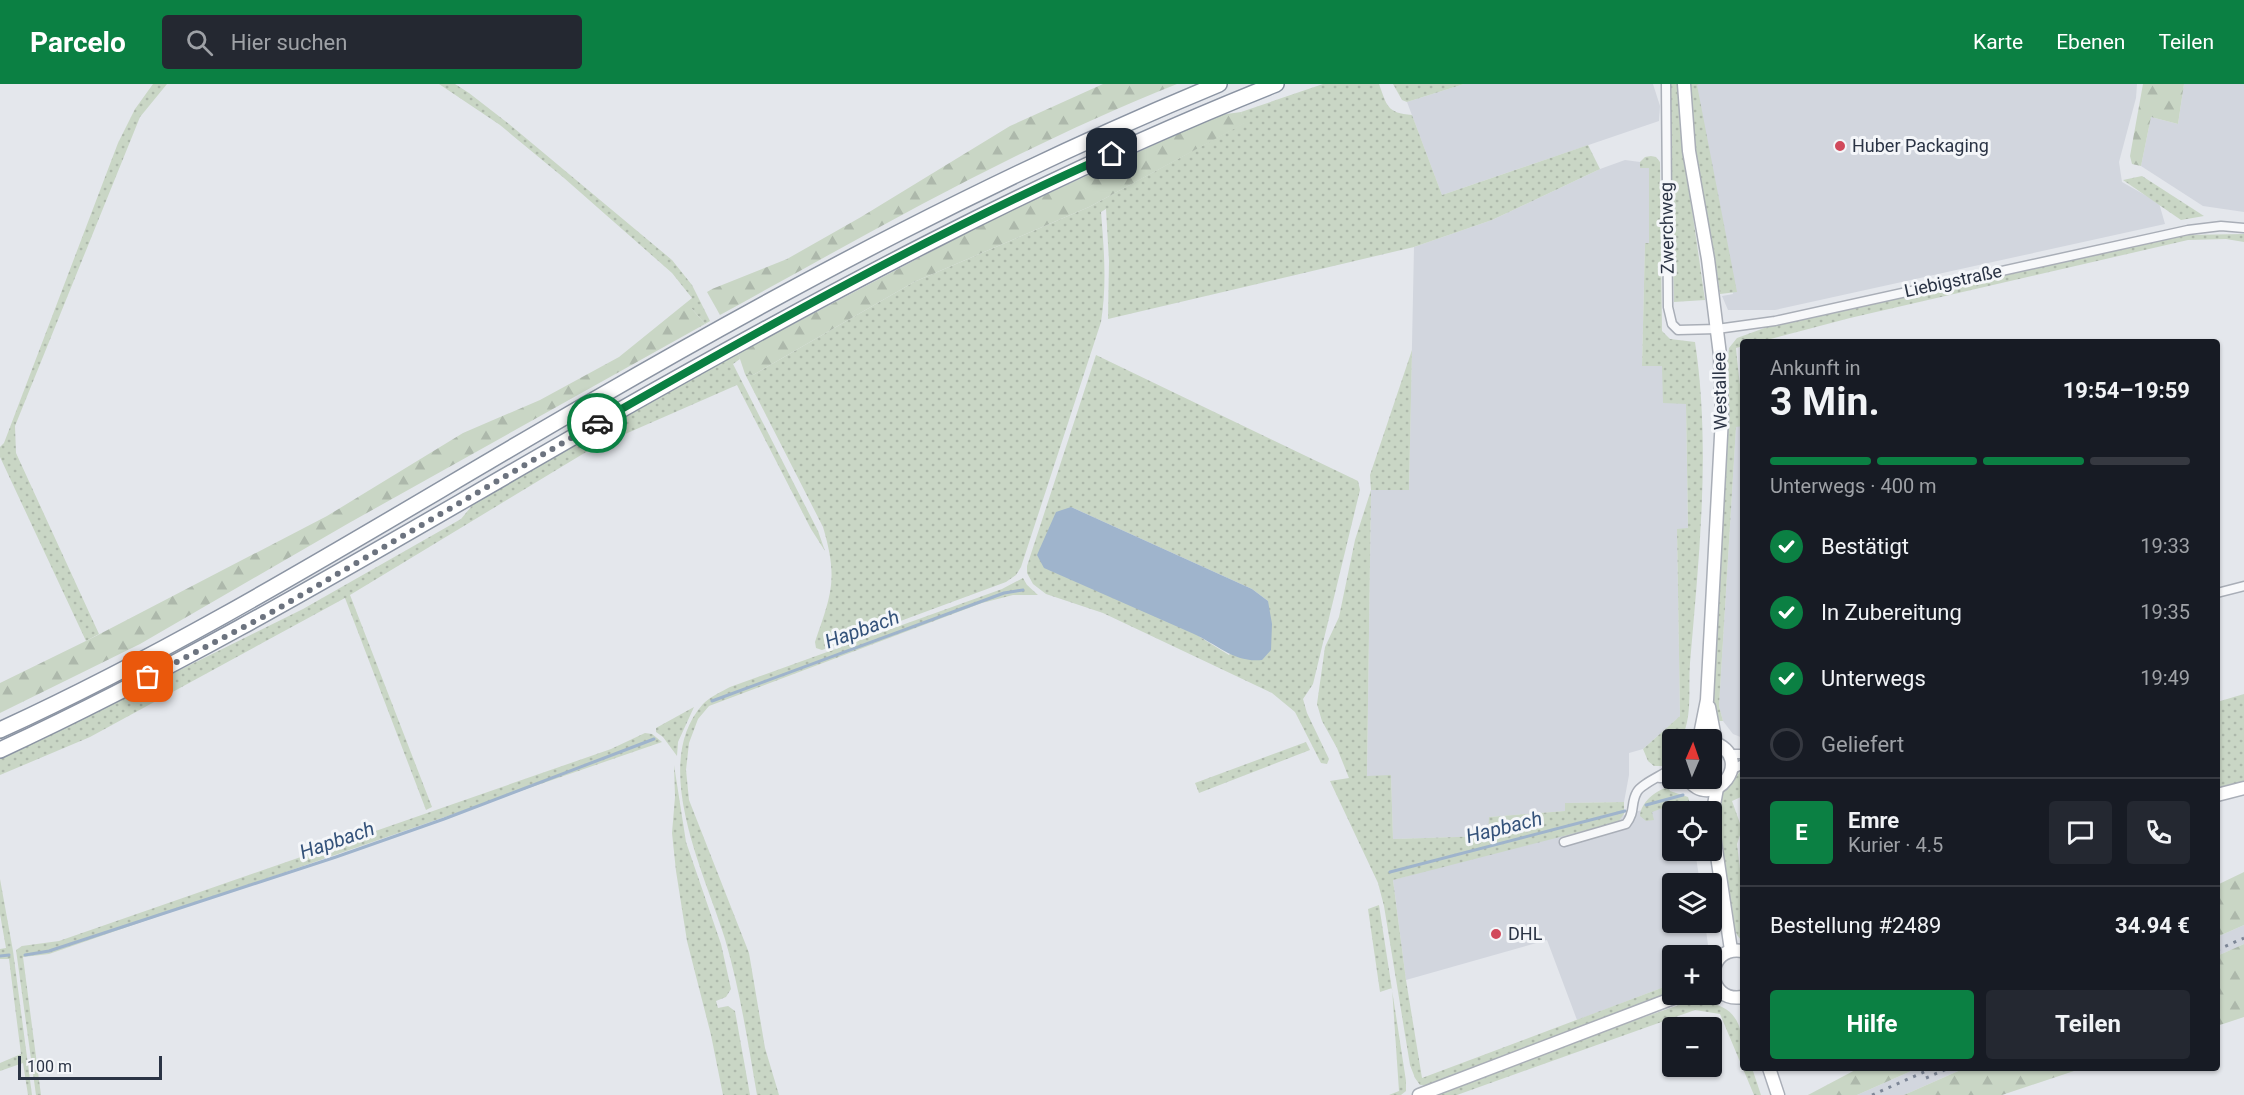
<!DOCTYPE html>
<html lang="de">
<meta charset="utf-8">
<style>
:root{--surface:#171b24;--page:#242831;--text:#f1f3f6;--muted:#9ea1a6;--line:#363941;--accent:#0b8043}
body{margin:0;font-family:Roboto,sans-serif;background:var(--page);color:var(--text);height:100vh;display:flex;flex-direction:column;font-size:22px;white-space:nowrap}
*{box-sizing:border-box;margin:0}
p{font-size:20px;color:var(--muted)}
.icon{flex:none;width:33px;height:33px;fill:none;stroke:currentColor;stroke-width:2;stroke-linecap:round;stroke-linejoin:round}
.map{position:relative;flex:1;overflow:hidden}
.details{position:absolute;left:1740px;top:255px;width:480px;height:732px;display:flex;flex-direction:column;background:var(--surface);border-radius:6px;box-shadow:0 2px 4px #0004}
.details>*{flex:none}
.needle{width:39px;rotate:2deg}
.controls{position:absolute;left:1662px;top:645px;display:grid;gap:12px}
.controls a{display:grid;place-items:center;width:60px;height:60px;border-radius:6px;background:var(--surface);box-shadow:0 2px 4px #0004;font-size:30px}
.scale{position:absolute;left:18px;bottom:15px;width:144px;box-sizing:border-box;padding-left:6px;border:3px solid #2b3445;border-top:0;font-size:16px;line-height:21px;white-space:nowrap;color:#2b3445;-webkit-text-stroke:4px #f4f6f9;paint-order:stroke}
.pin{position:absolute;display:grid;place-items:center;width:51px;height:51px;color:#fff;margin:-26px;border-radius:12px;box-shadow:0 3px 9px #0006}
.courier{position:absolute;display:grid;place-items:center;width:60px;height:60px;margin:-30px;border:4px solid #0b8043;border-radius:50%;background:#fff;color:#222;box-shadow:0 2px 8px #0007}
.overview em{font-style:normal;font-weight:700}
.overview div{display:flex;flex-direction:column-reverse}
.overview{display:flex;align-items:center;justify-content:space-between;height:102px;padding:0 30px}
h1{font-size:39px;font-weight:700;line-height:45px}
.bar{display:grid;grid-template-columns:repeat(4,1fr);gap:9px 6px;align-content:center;height:72px;padding:0 30px}
.bar i{height:8px;border-radius:4px;background:var(--line)}
.bar .selected{background:var(--accent)}
.bar p{grid-column:span 4}
.line{display:flex;align-items:center;gap:15px;padding:0 30px;border-top:2px solid var(--line)}
.line div{flex:1}
.round{display:grid;place-items:center;flex:none;width:63px;height:63px;border-radius:6px;background:var(--page)}
ol{padding:0 30px;list-style:none}
li{display:flex;align-items:center;gap:18px;height:66px}
li p{margin-inline-start:auto}
li .icon{padding:6px;border-radius:50%;background:var(--accent);color:#fff;stroke-width:4}
li:last-child{color:var(--muted)}
li i{width:33px;height:33px;border:3px solid var(--line);border-radius:50%}
.action{display:flex;gap:12px;margin-top:auto;padding:12px 30px}
.action a{flex:1;height:69px;border-radius:6px;background:var(--accent);color:#fff;font-size:24px;font-weight:700;line-height:69px;text-align:center}
.action a+a{background:var(--page);color:var(--text)}
header{display:flex;align-items:center;gap:36px;box-sizing:border-box;height:84px;padding:0 30px;background:var(--accent);color:#fff}
header strong{font-size:28px}
nav{display:flex;gap:33px;margin-inline-start:auto;font-size:21px}
.search{width:420px;height:54px;background:var(--page);display:flex;align-items:center;gap:15px;box-sizing:border-box;padding:0 21px;border-radius:6px;color:var(--muted);font-size:22px}
.map>svg:first-child{display:block}
.built{fill:#d2d6de}
.green{fill:url(#green-dots);fill-rule:evenodd}
.forest{fill:url(#forest-firs)}
.water{fill:#9fb4cc}
.lines{fill:none;stroke-linecap:round;stroke-linejoin:round}
.stream{stroke:#9fb4cc;stroke-width:3}
.minor-casing{stroke:#a9aeb7;stroke-width:11}
.secondary-casing{stroke:#a9aeb7;stroke-width:15}
.motorway-casing{stroke:#8b94a3;stroke-width:18}
.minor{stroke:#f7f8fa;stroke-width:8}
.secondary{stroke:#fff;stroke-width:12}
.motorway{stroke:#fff;stroke-width:15}
.rail{stroke:#7d8696;stroke-width:3;stroke-dasharray:3 6;stroke-linecap:butt}
.done{stroke:#6c737f;stroke-width:6;stroke-dasharray:0 10.8}
.route{stroke:#0b8043;stroke-width:8}
.poi-dot{fill:#d1495b;stroke:#f4f6f9;stroke-width:2}
.labels{text-anchor:middle;stroke-width:6;stroke-linejoin:round;paint-order:stroke}
.poi-label{font-size:18px;fill:#2b3445;stroke:#f4f6f9;text-anchor:start}
.street-label{font-size:18px;fill:#2b3445;stroke:#f4f6f9}
.water-label{font-size:20px;font-style:italic;fill:#34527a;stroke:#f4f6f9}
</style>
<header>
<strong>Parcelo</strong>
<div class="search"><svg class="icon" aria-label="search" viewBox="0 0 24 24"><circle cx="10" cy="10" r="6"/><path d="M15 15l6 6"/></svg>Hier suchen</div>
<nav><a>Karte</a><a>Ebenen</a><a>Teilen</a></nav>
</header>
<div class="map">
<svg width="2244" height="1011" viewBox="0 0 2244 1011">
<defs>
<pattern id="green-dots" width="8" height="8" patternUnits="userSpaceOnUse" patternTransform="scale(1.5)"><rect width="8" height="8" fill="#c9d6c5"/><path d="M2 2h.1M6 6h.1" fill="none" stroke="#adb8ab" stroke-width="1.8" stroke-linecap="round"/></pattern>
<pattern id="forest-firs" width="22" height="20" patternUnits="userSpaceOnUse" patternTransform="scale(1.5)"><rect width="22" height="20" fill="#c9d6c5"/><path d="M5 1l3.5 6h-7zM16 11l3.5 6h-7z" fill="#adb8ab"/></pattern>
</defs>
<rect width="100%" height="100%" fill="#e4e7ec"/>
<g class="built">
<path d="M1464 0H1653L1660 22 1659 37 1442 111 1407 18Z"/>
<path d="M1694 0H2137L2136 14 2119 78 2122 98 2159 119 2165 140 1775 226H1728L1722 212 1733 210 1693 3Z"/>
<path d="M2184 0H2244V128L2203 122 2141 82 2151 33 2178 40Z"/>
<path d="M1625 76 1640 78 1641 84H1649V159L1645 160 1642 282H1662L1686 319 1688 445 1677 446 1680 632 1643 665 1629 669V691L1624 718 1566 719V727L1489 733V752L1393 755 1391 692 1367 693 1371 406H1409L1414 163 1492 136 1600 85Z"/>
<path d="M1736 342H1743V654L1733 650 1723 637 1719 622Z"/>
<path d="M1688 713 1690 727 1672 728V766L1695 767 1700 799 1672 800V838L1705 839 1708 861 1705 871 1672 872V900L1577 936 1547 856 1406 896 1393 796Z"/>
<path d="M2244 841V860L2217 872V853Z"/>
<path d="M1918 984H1965L1904 1011H1857Z"/>
</g>
<g class="green">
<path d="M153 0H167L140 33 15 342 16 369 99 550 86 557 0 373V363L4 359 118 59 135 25Z"/>
<path d="M439 0H455L469 9 509 40 672 176 692 201 710 237 705 240 692 225V214L672 189 564 94 500 41Z"/>
<path d="M1323 0H1379C1387 22 1387 29 1412 31L1442 111 1588 61 1600 85 1492 136 1414 163 1108 235 1109 177 1106 125 1101 128C1104 165 1107 201 1101 238L1021 483 1016 491 1006 498 822 566 816 564 815 558C832 509 838 494 823 443L745 290 753 291 914 198 1089 123 1244 39 1241 28Z"/>
<path d="M1393 0H1464L1407 18 1402 16Z"/>
<path d="M1669 0H1679L1684 70 1705 216 1674 218Z"/>
<path d="M1689 0H1699L1697 1 1737 208 1720 210 1715 174 1694 67Z"/>
<path d="M1651 72 1656 73 1660 78 1662 247 1670 255 1695 258C1711 364 1699 473 1690 579 1688 604 1693 633 1681 655L1672 656V667L1664 678V682H1654L1648 677 1643 665 1680 632 1677 445 1688 444 1686 320 1663 319 1662 282H1642L1645 159H1649V84H1640V78L1645 73Z"/>
<path d="M2142 92 2204 132 2181 136 2123 96Z"/>
<path d="M2244 150V158L2226 155 2188 156 1850 234 1759 258H1743V262L1736 264C1738 291 1743 315 1743 342L1736 343 1719 622 1723 637H1716L1712 611 1728 334 1727 282 1729 264 1737 254 1770 242 2187 151Z"/>
<path d="M1412 266 1409 406H1371L1367 692 1391 691 1393 755 1488 752 1489 733 1565 727V719L1624 718V730L1618 738 1393 796 1406 896 1422 994 1672 900V908L1431 1002 1420 1001 1415 994 1410 981 1384 822 1378 799 1330 697 1349 694 1337 664 1322 637 1317 620 1325 563 1339 533 1355 456 1371 406 1370 391Z"/>
<path d="M738 269 740 275 733 280 818 447 825 467 811 445 737 301 591 365 350 511 432 723 426 726 345 514 90 653 0 691V675L303 525 461 435 475 418Z"/>
<path d="M1096 271 1358 397 1360 406 1313 600 1303 615 1307 629 1329 675 1327 680 1321 679 1295 628 1272 609 1103 529 1046 510 1033 500 1027 489V482ZM1071 423 1252 505 1268 517 1229 571 1200 553Z"/>
<path d="M1023 494 1027 501 1038 511H1013L982 519 709 622 698 635 689 659 686 686 689 716 749 869 765 964 779 1011H757C748 959 740 906 725 855 705 790 649 680 703 620 711 612 721 608 730 603L1002 505Z"/>
<path d="M2244 610V700L2217 707V618Z"/>
<path d="M694 623 678 658 677 672 663 653 656 648V644Z"/>
<path d="M645 649 652 650 662 658 49 870 23 873 41 1011H36L16 866 22 862 59 857 611 665Z"/>
<path d="M1306 658 1310 666 1199 709 1195 699Z"/>
<path d="M674 681 686 758 721 860 731 905 726 913 716 917 718 924 728 922 735 927 750 1011H723L711 951 687 857 676 787 672 749 675 713Z"/>
<path d="M1743 685V712L1732 717 1742 745 1737 760 1743 810V858L1737 851 1732 837C1729 811 1711 729 1722 708 1724 705 1729 703 1732 699 1736 694 1737 690 1743 685Z"/>
<path d="M1668 703 1670 707 1688 713 1692 727H1675L1671 721 1652 728 1654 736 1646 737 1640 732C1641 718 1655 707 1668 703Z"/>
<path d="M0 795 13 867 32 1011H28L23 979 0 987V979L21 970 9 875H0V865L6 864 0 830Z"/>
<path d="M1379 821 1406 997V1007L1401 1011H1389L1399 1007 1392 904 1380 908 1368 825Z"/>
<path d="M1699 914 1703 919C1711 918 1715 920 1722 923 1745 934 1743 962 1743 984H1752L1761 1011H1754L1720 930 1695 926 1457 1011H1433L1570 959Z"/>
</g>
<g class="forest">
<path d="M1103 0H1177C1018 63 869 149 720 231L707 208 712 205 787 175 861 133 1010 42Z"/>
<path d="M2143 0H2184L2178 40 2151 33 2141 82 2132 80 2130 72Z"/>
<path d="M1241 28 1245 39 1089 123 914 198 753 291 745 290 738 269 995 134 1219 31Z"/>
<path d="M692 214V225L705 240 349 439 140 560 0 629V599L94 553 327 432 463 349 540 316 619 273Z"/>
<path d="M2244 788V841L2217 853V801Z"/>
<path d="M2244 860V933L2217 942V872Z"/>
<path d="M1859 984H1918L1857 1011H1808Z"/>
<path d="M1965 984H2083L2002 1011H1904Z"/>
</g>
<path class="water" d="M1071 423 1252 505 1268 517 1272 540 1271 566 1262 576C1235 579 1218 561 1194 550 1144 528 1094 506 1044 484L1037 471 1056 428Z"/>
<g class="lines">
<g class="stream">
<path d="M712 617 1004 509 1023 506"/>
<path d="M1646 721 1683 711"/>
<path d="M1390 788 1625 727"/>
<path d="M25 871 49 867 336 773 444 735 654 655"/>
<path d="M0 872 9 871"/>
</g>
<g class="minor-casing">
<g id="minor">
<path d="M1666 0 1668 223 1672 240 1678 246 1717 245 1775 237 2188 146 2221 142 2244 144"/>
<path d="M2217 509 2244 502"/>
<path d="M1729 670H1743"/>
<path d="M1731 686 1743 680"/>
<path d="M1660 694H1672"/>
<path d="M1564 758 1626 740C1636 727 1630 720 1637 708 1641 700 1663 691 1672 684"/>
</g>
</g>
<g class="secondary-casing">
<g id="secondary">
<path d="M1684 0 1689 67 1708 175 1720 271 1722 333 1707 616 1699 656"/>
<path d="M1709 623 1716 659"/>
<path d="M1687 694C1713 731 1758 673 1712 658"/>
<path d="M2217 711 2244 704"/>
<path d="M1712 732 1717 704"/>
<path d="M1712 738 1731 866"/>
<path d="M1743 867C1704 860 1704 920 1743 913"/>
<path d="M1769 984 1778 1011"/>
<path d="M1419 1011 1684 910"/>
</g>
</g>
<g class="motorway-casing">
<g id="motorway">
<path d="M0 646C207 551 397 429 594 316 796 199 1003 89 1219 0"/>
<path d="M0 666C209 569 403 450 603 336 821 212 1042 93 1276 0"/>
</g>
</g>
<use href="#minor" class="minor"/>
<use href="#secondary" class="secondary"/>
<use href="#motorway" class="motorway"/>
<g class="rail">
<path d="M2217 866 2244 854"/>
<path d="M1926 994 1949 984"/>
<path d="M1872 1011 1933 984"/>
</g>
</g>
<g class="lines">
<path class="done" d="M148 593 267 531 597 339"/>
<path class="route" d="M597 339C765 243 935 148 1112 70"/>
</g>
<g class="poi-dot">
<circle cx="1840" cy="62" r="6"/>
<circle cx="1496" cy="850" r="6"/>
</g>
<g class="labels">
<g class="poi-label">
<text x="1852" y="68">Huber Packaging</text>
<text x="1508" y="856">DHL</text>
</g>
<g class="street-label">
<text transform="translate(1667 144) rotate(-91)" y="6">Zwerchweg</text>
<text transform="translate(1953 197) rotate(-12)" y="6">Liebigstraße</text>
<text transform="translate(1720 307) rotate(-91)" y="6">Westallee</text>
</g>
<g class="water-label">
<text transform="translate(862 545) rotate(-20)" y="7">Hapbach</text>
<text transform="translate(1504 743) rotate(-14)" y="7">Hapbach</text>
<text transform="translate(337 756) rotate(-19)" y="7">Hapbach</text>
</g>
</g>
</svg>
<div class="controls">
<a><svg class="needle" viewBox="-14 -14 28 28"><path d="M0-13l5 13h-10z" fill="#e53935"/><path d="M0 13l5-13h-10z" fill="#9ea1a6"/></svg></a>
<a><svg class="icon" aria-label="locate" viewBox="0 0 24 24"><circle cx="12" cy="12" r="6"/><path d="M12 2v4M12 18v4M2 12h4M18 12h4"/></svg></a>
<a><svg class="icon" aria-label="layers" viewBox="0 0 24 24"><path d="M12 4l9 5-9 5-9-5zM3 14l9 5 9-5"/></svg></a>
<a>+</a>
<a>−</a>
</div>
<div class="scale">100 m</div>
<div class="pin" style="left:148px;top:593px;background:#ea580c"><svg class="icon" aria-label="bag" viewBox="0 0 24 24"><path d="M5 8h14l-1 12H6zM9 8a3 3 0 0 1 6 0"/></svg></div>
<div class="pin" style="left:1112px;top:70px;background:#1f2937"><svg class="icon" aria-label="home" viewBox="0 0 24 24"><path d="M3 11l9-7 9 7M6 9v11h12V9"/></svg></div>
<div class="courier" style="left:597px;top:339px"><svg class="icon" aria-label="car" viewBox="0 0 24 24"><path d="M5 17H2v-5l4-1 3-4h7l3 4 3 1v5h-3M9 17h6M6 11h13"/><circle cx="7" cy="17" r="2"/><circle cx="17" cy="17" r="2"/></svg></div>
<section class="details">
<div class="overview"><div><h1>3 Min.</h1><p>Ankunft in</p></div><em>19:54–19:59</em></div>
<div class="bar"><i class="selected"></i><i class="selected"></i><i class="selected"></i><i></i><p>Unterwegs · 400 m</p></div>
<ol>
<li><svg class="icon" aria-label="check" viewBox="0 0 24 24"><path d="M5 12l5 5 9-10"/></svg>Bestätigt<p>19:33</p></li>
<li><svg class="icon" aria-label="check" viewBox="0 0 24 24"><path d="M5 12l5 5 9-10"/></svg>In Zubereitung<p>19:35</p></li>
<li><svg class="icon" aria-label="check" viewBox="0 0 24 24"><path d="M5 12l5 5 9-10"/></svg>Unterwegs<p>19:49</p></li>
<li><i></i>Geliefert</li>
</ol>
<div class="line" style="height:108px"><b class="round" style="background:var(--accent);color:#fff">E</b><div><b>Emre</b><p>Kurier · 4.5</p></div><a class="round"><svg class="icon" aria-label="chat" viewBox="0 0 24 24"><path d="M4 5h16v11H9l-5 4z"/></svg></a><a class="round"><svg class="icon" aria-label="phone" viewBox="0 0 24 24"><path d="M5 4h4l2 5-3 2q2 4 5 5l2-3 5 2v4C11 20 4 13 5 4z"/></svg></a></div>
<div class="line" style="height:78px"><div>Bestellung #2489</div><b>34.94 €</b></div>
<div class="action"><a>Hilfe</a><a>Teilen</a></div>
</section>
</div>
